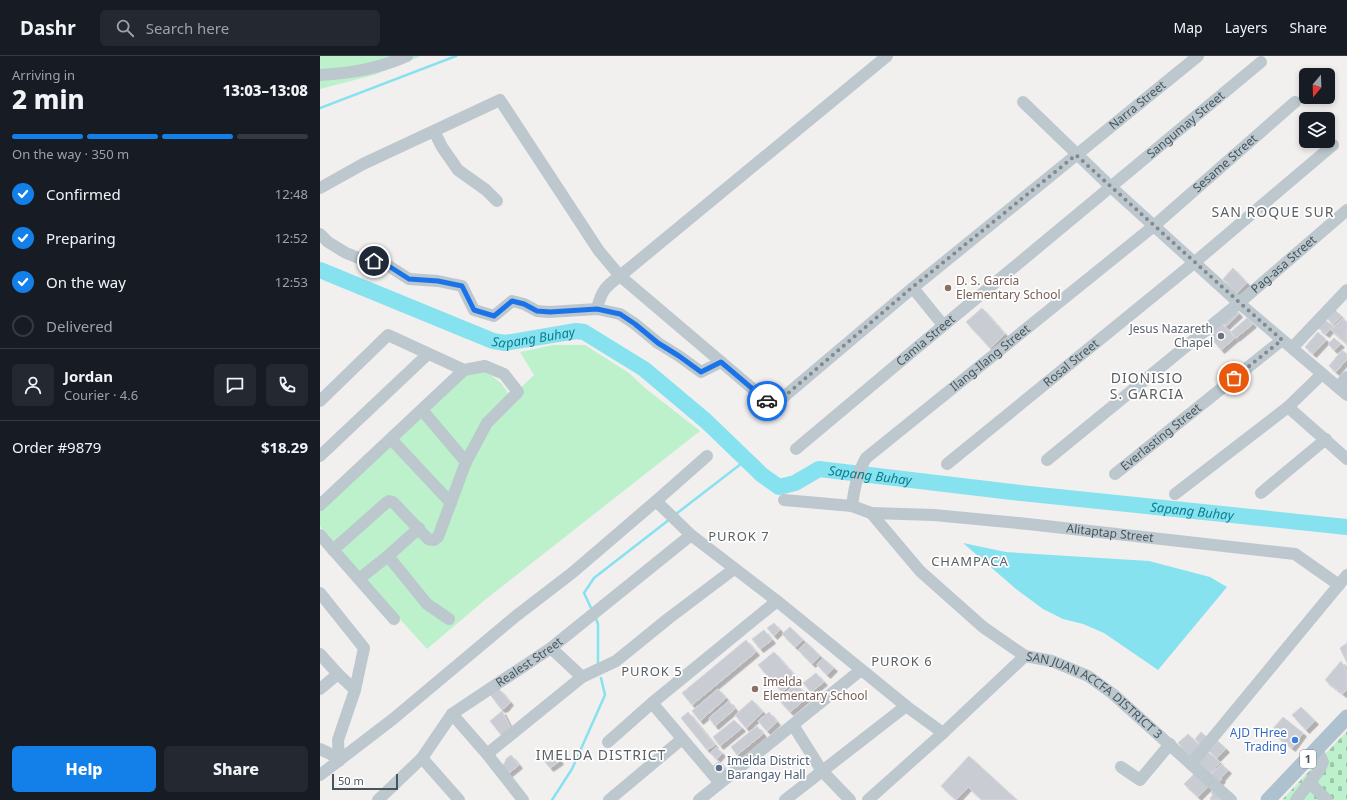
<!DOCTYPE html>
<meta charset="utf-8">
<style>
:root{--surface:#171b24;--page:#242831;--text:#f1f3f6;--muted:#9ea1a6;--line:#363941;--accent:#1280e8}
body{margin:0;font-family:"Noto Sans",sans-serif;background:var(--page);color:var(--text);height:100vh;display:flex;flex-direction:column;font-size:15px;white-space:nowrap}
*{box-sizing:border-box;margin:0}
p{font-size:13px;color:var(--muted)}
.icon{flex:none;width:22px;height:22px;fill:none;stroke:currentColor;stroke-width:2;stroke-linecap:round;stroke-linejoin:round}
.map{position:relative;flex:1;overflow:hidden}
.panel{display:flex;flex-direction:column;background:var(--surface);width:320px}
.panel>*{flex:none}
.needle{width:26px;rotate:199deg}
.buttons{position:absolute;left:979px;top:12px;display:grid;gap:8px}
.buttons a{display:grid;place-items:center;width:36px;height:36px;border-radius:6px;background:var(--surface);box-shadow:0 2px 6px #0003;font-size:20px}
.scale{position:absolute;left:12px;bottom:10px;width:66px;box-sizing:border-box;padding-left:4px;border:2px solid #46545d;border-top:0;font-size:11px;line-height:14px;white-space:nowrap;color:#46545d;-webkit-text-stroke:3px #fff;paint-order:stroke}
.pin{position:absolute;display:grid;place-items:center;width:34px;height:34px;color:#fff;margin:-17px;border:2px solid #fff;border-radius:50%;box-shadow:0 1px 4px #0007}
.courier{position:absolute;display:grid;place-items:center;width:40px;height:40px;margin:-20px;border:3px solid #1a73e8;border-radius:50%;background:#fff;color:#222;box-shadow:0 1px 5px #0007}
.headline em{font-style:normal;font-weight:800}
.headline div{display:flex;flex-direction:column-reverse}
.headline{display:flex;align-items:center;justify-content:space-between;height:68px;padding:0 12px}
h1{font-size:26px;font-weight:800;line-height:30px}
.bar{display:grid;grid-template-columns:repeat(4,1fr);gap:6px 4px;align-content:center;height:48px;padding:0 12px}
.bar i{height:5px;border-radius:3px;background:var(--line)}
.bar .active{background:var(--accent)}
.bar p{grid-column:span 4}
.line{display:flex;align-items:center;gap:10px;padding:0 12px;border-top:1px solid var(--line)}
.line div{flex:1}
.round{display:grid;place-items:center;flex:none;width:42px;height:42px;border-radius:6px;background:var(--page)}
ol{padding:0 12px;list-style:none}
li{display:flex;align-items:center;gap:12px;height:44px}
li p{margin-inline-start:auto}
li .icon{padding:4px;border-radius:50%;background:var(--accent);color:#fff;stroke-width:4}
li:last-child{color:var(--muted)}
li i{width:22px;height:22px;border:2px solid var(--line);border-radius:50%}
.cta{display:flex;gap:8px;margin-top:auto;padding:8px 12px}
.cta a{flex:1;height:46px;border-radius:6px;background:var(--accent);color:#fff;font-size:16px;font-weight:800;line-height:46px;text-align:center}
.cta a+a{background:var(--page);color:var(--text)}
header{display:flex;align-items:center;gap:24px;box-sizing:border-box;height:56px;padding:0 20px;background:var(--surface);border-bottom:1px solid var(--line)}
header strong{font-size:19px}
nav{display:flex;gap:22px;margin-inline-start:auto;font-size:14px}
.search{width:280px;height:36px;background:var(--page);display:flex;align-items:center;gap:10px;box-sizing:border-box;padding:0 14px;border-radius:6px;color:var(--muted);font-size:15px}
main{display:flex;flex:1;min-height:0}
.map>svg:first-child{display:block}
.green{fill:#bcf1cc}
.cemetery{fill:url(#cemetery-stones)}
.water{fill:#87e2ef}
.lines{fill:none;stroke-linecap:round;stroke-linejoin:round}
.stream{stroke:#87e2ef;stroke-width:2.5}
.river{stroke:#87e2ef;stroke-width:16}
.building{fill:#c9ccd2;stroke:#d3d6db;filter:url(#shadow)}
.minor{stroke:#bcc8ce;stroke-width:12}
.major{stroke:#aec1cf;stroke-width:15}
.done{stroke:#828a90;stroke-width:4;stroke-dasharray:0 7.2}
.route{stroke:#1a73e8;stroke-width:5}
.education-dot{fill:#8d6e63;stroke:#fff;stroke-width:1.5}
.worship-dot{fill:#6b7280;stroke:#fff;stroke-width:1.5}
.shop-dot{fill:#3f7fe0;stroke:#fff;stroke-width:1.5}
.service-dot{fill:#5c6f8a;stroke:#fff;stroke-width:1.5}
.labels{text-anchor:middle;stroke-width:3.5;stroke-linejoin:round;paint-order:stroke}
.shield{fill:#fff;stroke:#7e878e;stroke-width:1}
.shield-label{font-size:11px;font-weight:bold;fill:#46545d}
.street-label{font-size:12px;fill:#46545d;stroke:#fff}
.education-label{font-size:12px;fill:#785e54;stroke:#fff;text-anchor:start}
.worship-label{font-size:12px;fill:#5b616d;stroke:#fff;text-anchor:end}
.shop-label{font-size:12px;fill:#366cbe;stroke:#fff;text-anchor:end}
.service-label{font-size:12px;fill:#4e5e75;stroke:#fff;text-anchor:start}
.water-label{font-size:13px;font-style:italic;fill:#097e90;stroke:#fff}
.neighbourhood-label{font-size:13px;letter-spacing:1px;fill:#5b6064;stroke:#fff}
.quarter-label{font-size:14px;letter-spacing:1px;fill:#5b6064;stroke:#fff}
</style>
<header>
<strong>Dashr</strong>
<div class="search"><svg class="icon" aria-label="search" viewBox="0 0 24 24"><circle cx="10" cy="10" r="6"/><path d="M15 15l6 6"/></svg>Search here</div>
<nav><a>Map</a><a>Layers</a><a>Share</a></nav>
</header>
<main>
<section class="panel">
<div class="headline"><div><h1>2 min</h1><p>Arriving in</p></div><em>13:03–13:08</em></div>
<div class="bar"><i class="active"></i><i class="active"></i><i class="active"></i><i></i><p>On the way · 350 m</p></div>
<ol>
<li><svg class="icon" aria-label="check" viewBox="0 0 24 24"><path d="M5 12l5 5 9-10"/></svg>Confirmed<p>12:48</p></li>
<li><svg class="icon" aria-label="check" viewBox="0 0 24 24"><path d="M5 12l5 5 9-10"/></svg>Preparing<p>12:52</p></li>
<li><svg class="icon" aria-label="check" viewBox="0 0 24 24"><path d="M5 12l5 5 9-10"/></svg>On the way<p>12:53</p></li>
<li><i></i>Delivered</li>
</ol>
<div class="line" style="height:72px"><a class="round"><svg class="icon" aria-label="person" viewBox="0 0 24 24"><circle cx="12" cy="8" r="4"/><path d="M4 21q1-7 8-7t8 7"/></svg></a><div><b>Jordan</b><p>Courier · 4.6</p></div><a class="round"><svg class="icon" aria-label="chat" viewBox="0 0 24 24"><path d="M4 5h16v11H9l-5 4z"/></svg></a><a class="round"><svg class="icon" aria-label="phone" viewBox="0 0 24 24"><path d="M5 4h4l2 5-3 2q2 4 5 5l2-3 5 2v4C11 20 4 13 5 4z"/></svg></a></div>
<div class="line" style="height:52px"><div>Order #9879</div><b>$18.29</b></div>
<div class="cta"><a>Help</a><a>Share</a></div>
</section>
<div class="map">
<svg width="1027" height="744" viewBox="0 0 1027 744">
<defs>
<pattern id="cemetery-stones" width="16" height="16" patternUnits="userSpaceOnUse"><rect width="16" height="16" fill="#bcf1cc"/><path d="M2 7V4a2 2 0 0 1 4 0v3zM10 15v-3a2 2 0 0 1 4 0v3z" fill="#9bc6a9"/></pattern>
<filter id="shadow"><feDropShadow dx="3.5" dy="3.5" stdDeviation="0" flood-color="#0004"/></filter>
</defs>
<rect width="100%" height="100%" fill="#f2efef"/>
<g class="green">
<path d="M0 0H99V1L54 19 0 33Z"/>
<path d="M233 289H265L309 317 325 332 380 375 166 543 107 593 12 488 0 470V454L145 316H167L181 327 191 341 214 319 200 296Z"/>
</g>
<path class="cemetery" d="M1027 675V744H962Z"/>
<path class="water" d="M643 487 686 496 829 505 890 521 907 531 838 614 784 577 763 568 743 563 723 553 696 533Z"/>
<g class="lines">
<g class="stream">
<path d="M0 52 136 0"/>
<path d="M356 458 426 404"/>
<path d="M272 554 264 537 274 522 350 463"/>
<path d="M275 560 278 568V609"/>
<path d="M232 744 252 713 285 639 281 622"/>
</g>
<path class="river" id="s1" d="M0 214 173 285 185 287 256 275 264 276 324 313 386 365 442 419 459 431 475 427 499 413 692 436 1027 471"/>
</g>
<g class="building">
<path d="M913 212 927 227 917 237 903 223Z"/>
<path d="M662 252 685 278 670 292 646 266Z"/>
<path d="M915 253 919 258 906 270 902 266Z"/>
<path d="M1015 254 1021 260 1013 269 1007 262Z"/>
<path d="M927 262 933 268 916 282 911 276Z"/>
<path d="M1022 262 1027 266V288L1011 274Z"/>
<path d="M1005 264 1013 270 1006 278 998 272Z"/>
<path d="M902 267 915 282 901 294 888 278Z"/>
<path d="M998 276 1006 284 993 298 985 291Z"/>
<path d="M1014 282 1021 288 1014 294 1008 288Z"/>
<path d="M1022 294 1027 298V303L1016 316 1009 310Z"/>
<path d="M454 567 460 574 454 580 447 572Z"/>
<path d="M470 571 483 584 475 591 462 578Z"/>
<path d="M444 574 452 584 440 593 432 583Z"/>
<path d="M426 584 436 596 372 649 362 637Z"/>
<path d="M486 586 500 600 492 608 478 594Z"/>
<path d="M1027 587V607L1020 592Z"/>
<path d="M454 596 477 622 462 636 438 609Z"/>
<path d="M503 602 514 612 507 619 497 609Z"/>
<path d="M1021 605 1027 615V633L1023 638 1005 624Z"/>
<path d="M496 617 504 626 491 636 483 627Z"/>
<path d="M476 628 488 641 470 656 458 643Z"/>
<path d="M179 633 190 646 185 652 181 653 169 637Z"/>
<path d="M398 633 406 642 380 665 372 655Z"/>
<path d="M432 644 443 656 426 672 415 659Z"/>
<path d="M409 645 415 653 395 670 389 662Z"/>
<path d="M981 651 995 665 986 674 972 659Z"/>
<path d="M182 655 191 673 182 680 170 665Z"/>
<path d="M368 656 395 689 387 694 361 662Z"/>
<path d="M449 656 457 666 447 675 438 665Z"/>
<path d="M963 661 983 677 972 692 951 675Z"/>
<path d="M414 664 422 672 400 690 393 681Z"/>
<path d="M437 670 443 678 417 699 411 691Z"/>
<path d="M881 676 888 682 881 689 875 683Z"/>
<path d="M868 678 880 690 871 700 858 687Z"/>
<path d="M898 685 906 693 897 702 889 695Z"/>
<path d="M396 691 402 697 397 703 390 697Z"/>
<path d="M232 694 240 705 230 712 222 702Z"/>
<path d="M888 696 900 706 890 718 878 707Z"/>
<path d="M191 699 199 709 188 718 182 710 185 706 186 703Z"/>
<path d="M649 700 697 744H662L648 731 636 744 621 730Z"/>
<path d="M399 705 406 713 400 719 392 711Z"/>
<path d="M901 708 908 714 901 722 902 723 899 726 891 718Z"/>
<path d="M875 717 889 730 878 741 864 728Z"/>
<path d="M895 734 903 741 900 744H891L890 742 893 739 891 737Z"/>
</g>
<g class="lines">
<g class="minor">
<path d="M0 19C32 17 57 13 87 0"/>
<path d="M703 46 791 131 919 247 1027 339"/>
<path d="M114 75 122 91 138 114 166 134 177 145"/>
<path id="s2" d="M0 132 43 108 180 44 279 195 300 220 453 350 589 235 878 0"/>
<path d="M0 178 8 186 26 197 44 204 64 207 89 223 118 225 142 230 154 254 174 260 192 245 204 248 217 255 229 256 277 253 300 258 315 268 338 287 359 300 381 316 401 306"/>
<path d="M593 232 623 269"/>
<path d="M277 253C281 235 286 230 300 220L567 0"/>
<path d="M972 292 1027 234"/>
<path d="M1018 331 1027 321"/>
<path d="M0 345 68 279 144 314 165 310 184 318 198 336 167 367 146 406 118 481 114 484 108 483 73 446 69 445 66 447 13 494"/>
<path d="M968 351 1027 403"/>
<path d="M102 354 146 406"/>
<path d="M71 383 131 447"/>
<path id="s3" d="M476 393C630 263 786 136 941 6"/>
<path d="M0 400 108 298"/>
<path id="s4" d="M727 404 919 247 1027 154"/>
<path id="s5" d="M627 408 875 206 1013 89"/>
<path id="s6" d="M795 418 962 284"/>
<path d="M941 437 1006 383"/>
<path d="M855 438 968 351 1002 318"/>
<path d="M464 444 532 450 551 457 600 515 663 571 705 600"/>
<path d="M336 445 371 479 457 545 586 650 623 677"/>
<path d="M0 449 144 314"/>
<path id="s7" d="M532 450C534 433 537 417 546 402L835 169 975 46"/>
<path id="s8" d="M551 457 614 459 708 468 975 498 1019 529"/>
<path d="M0 479 74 563"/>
<path d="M68 500 107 548 129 563"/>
<path d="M39 523 68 500 99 472"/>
<path d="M0 537 44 592 35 634 18 684 19 705"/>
<path d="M231 592 262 621"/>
<path d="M0 598 18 618 35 634"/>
<path d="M0 633 18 618"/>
<path d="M332 647 400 727"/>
<path d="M132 658 167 698 203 744"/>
<path d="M473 669 502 715 530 744"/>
<path d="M288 686 332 647 457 545"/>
<path d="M0 693 19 702"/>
<path d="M167 698 262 621 296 605 349 562 414 513"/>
<path d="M102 702 139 744"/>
<path d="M871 708 1027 519"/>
<path d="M801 711 820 724 850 688"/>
<path d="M0 719 73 663 196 560 252 517 336 445 387 400"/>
<path d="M990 727 1007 744"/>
<path id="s9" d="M58 744 102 702 132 658 231 592 371 479"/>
<path d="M289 744 362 683"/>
<path d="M379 744 541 614"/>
<path d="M465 744 586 650"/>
<path id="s10" d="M548 744 623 677 705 600 732 605 768 620 793 638 911 744"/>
<path d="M976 744 1000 713 1003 706 997 693"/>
</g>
<path class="major" d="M948 744 1027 661"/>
</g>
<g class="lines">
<path class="done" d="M447 345 453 350 589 234 756 99 919 246 962 284 914 322"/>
<path class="route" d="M54 205 64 207 89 223 118 225 142 230 154 254 174 260 192 245 204 248 217 255 230 256 277 253 300 258 315 268 338 287 359 300 381 316 401 306 447 345"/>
</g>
<g class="education-dot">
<circle cx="628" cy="232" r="4"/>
<circle cx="435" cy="633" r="4"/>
</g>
<circle class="worship-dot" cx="901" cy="280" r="4"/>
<circle class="shop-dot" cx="975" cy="684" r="4"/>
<circle class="service-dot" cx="399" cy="712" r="4"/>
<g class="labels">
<rect class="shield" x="980" y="694" width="16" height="18" rx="3"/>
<g class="shield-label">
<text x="988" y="707">1</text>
</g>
<g class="street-label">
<text dy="4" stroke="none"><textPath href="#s2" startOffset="1087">Narra Street</textPath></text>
<text dy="4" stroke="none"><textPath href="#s3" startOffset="507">Sangumay Street</textPath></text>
<text dy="4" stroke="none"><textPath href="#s7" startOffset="515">Sesame Street</textPath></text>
<text dy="4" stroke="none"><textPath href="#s4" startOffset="307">Pag-asa Street</textPath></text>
<text dy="4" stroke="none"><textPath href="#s3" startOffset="169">Camia Street</textPath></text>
<text dy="4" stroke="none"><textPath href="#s7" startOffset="210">Ilang-Ilang Street</textPath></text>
<text dy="4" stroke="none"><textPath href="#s5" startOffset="160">Rosal Street</textPath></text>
<text dy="4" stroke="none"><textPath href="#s6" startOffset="59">Everlasting Street</textPath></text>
<text dy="4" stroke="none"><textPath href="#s8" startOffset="240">Alitaptap Street</textPath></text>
<text dy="4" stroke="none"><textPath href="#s9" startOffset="207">Realest Street</textPath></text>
<text dy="4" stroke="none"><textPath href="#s10" startOffset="294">SAN JUAN ACCFA DISTRICT 3</textPath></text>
</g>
<g class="education-label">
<text x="636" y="229">D. S. Garcia<tspan x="636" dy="14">Elementary School</tspan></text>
<text x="443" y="630">Imelda<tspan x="443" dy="14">Elementary School</tspan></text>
</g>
<g class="worship-label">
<text x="893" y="277">Jesus Nazareth<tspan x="893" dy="14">Chapel</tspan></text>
</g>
<g class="shop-label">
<text x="967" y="681">AJD THree<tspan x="967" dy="14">Trading</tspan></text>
</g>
<g class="service-label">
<text x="407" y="709">Imelda District<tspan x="407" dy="14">Barangay Hall</tspan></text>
</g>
<g class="water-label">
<text dy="5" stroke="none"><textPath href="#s1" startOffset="228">Sapang Buhay</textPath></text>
<text dy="5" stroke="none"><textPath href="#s1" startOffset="625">Sapang Buhay</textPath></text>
<text dy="5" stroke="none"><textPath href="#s1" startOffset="949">Sapang Buhay</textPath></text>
</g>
<g class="neighbourhood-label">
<text x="419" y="485">PUROK 7</text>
<text x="650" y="510">CHAMPACA</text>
<text x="582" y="610">PUROK 6</text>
<text x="332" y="620">PUROK 5</text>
</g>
<g class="quarter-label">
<text x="953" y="161">SAN ROQUE SUR</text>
<text x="827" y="327">DIONISIO<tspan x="827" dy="16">S. GARCIA</tspan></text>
<text x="281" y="704">IMELDA DISTRICT</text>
</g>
</g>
</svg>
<div class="buttons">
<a><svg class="needle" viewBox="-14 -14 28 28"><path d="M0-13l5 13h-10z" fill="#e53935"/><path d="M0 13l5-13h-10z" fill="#9ea1a6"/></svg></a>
<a><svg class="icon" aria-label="layers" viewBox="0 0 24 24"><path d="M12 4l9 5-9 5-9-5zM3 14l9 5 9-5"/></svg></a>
</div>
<div class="scale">50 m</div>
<div class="pin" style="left:914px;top:322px;background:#ea580c"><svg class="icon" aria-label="bag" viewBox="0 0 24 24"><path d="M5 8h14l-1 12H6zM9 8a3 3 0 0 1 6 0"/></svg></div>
<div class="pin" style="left:54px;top:205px;background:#1f2937"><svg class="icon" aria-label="home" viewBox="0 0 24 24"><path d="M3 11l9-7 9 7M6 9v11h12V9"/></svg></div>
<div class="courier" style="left:447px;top:345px"><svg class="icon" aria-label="car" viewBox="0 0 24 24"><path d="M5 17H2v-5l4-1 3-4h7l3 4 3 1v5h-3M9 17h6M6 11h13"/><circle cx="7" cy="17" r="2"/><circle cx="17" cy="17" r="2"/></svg></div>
</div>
</main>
